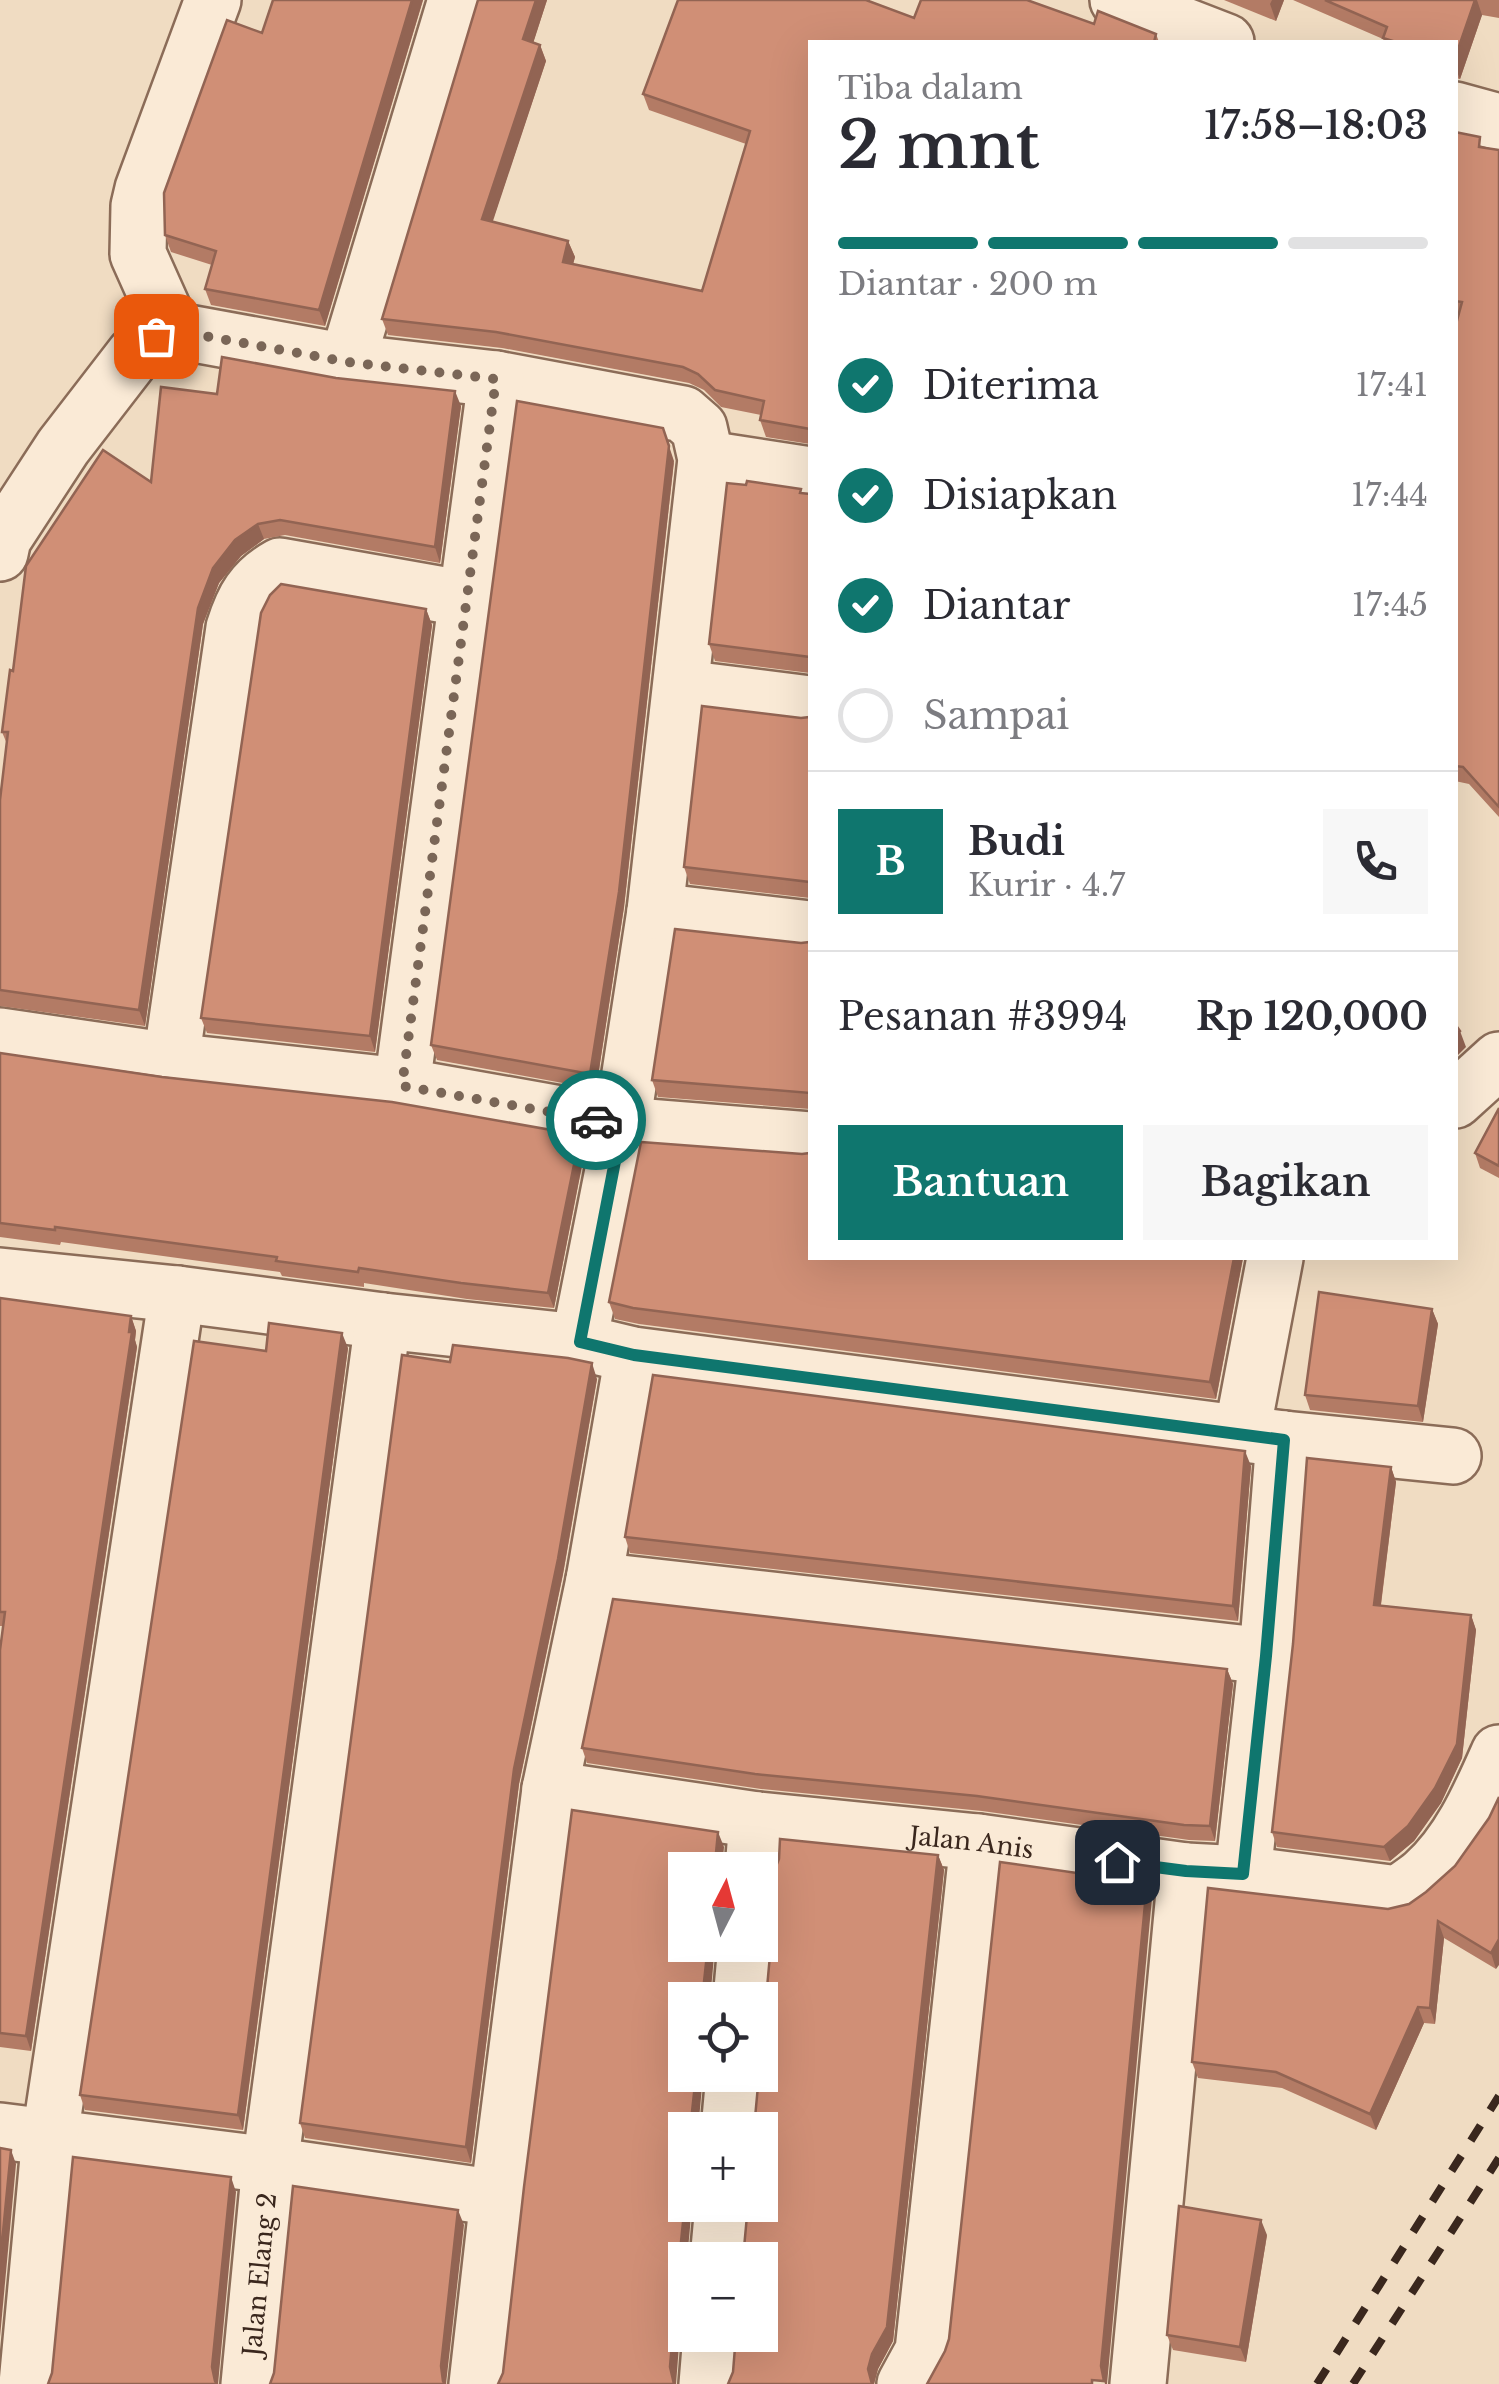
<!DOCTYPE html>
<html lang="id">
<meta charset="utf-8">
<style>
:root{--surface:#fff;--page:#f7f7f7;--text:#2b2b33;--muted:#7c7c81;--line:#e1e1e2;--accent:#0f766e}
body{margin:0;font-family:"Libre Baskerville",serif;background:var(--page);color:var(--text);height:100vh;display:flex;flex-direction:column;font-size:38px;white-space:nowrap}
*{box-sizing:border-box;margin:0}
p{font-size:32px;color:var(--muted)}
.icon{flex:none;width:55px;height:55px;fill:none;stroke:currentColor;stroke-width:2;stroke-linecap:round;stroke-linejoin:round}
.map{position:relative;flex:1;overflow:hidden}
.drawer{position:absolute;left:808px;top:40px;width:650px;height:1220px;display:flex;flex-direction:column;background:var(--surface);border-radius:0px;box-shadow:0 10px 40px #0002}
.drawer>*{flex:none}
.needle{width:65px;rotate:6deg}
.controls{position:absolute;left:668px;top:1852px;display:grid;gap:20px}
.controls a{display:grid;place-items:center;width:110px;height:110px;border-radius:0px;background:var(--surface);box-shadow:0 10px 40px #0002;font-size:50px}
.pin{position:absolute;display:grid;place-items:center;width:85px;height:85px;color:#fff;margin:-42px;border-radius:20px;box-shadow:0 5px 15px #0006}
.courier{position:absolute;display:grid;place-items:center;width:100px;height:100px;margin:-50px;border:8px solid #0f766e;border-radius:50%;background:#fff;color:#222;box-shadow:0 2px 12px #0007}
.overview em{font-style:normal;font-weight:600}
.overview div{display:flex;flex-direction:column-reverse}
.overview{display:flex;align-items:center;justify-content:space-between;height:170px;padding:0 30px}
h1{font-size:65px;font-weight:600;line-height:75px}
.bar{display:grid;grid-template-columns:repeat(4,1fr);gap:15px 10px;align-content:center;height:120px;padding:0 30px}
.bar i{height:12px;border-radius:8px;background:var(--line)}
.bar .active{background:var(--accent)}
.bar p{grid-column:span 4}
.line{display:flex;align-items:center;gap:25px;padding:0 30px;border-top:2px solid var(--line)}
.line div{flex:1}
.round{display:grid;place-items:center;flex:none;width:105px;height:105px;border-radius:0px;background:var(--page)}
ol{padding:0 30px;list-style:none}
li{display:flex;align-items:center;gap:30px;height:110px}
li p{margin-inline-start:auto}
li .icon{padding:10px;border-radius:50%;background:var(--accent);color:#fff;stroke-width:4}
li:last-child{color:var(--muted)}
li i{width:55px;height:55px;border:5px solid var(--line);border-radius:50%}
.primary-button{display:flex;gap:20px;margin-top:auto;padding:20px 30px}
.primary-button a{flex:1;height:115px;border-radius:0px;background:var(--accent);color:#fff;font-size:40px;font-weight:600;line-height:115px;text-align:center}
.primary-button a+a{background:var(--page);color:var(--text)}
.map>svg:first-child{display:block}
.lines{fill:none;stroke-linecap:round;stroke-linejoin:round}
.minor-casing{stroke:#8b6c58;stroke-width:60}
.minor{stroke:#faead6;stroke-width:55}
.rail{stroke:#3a271d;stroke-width:8;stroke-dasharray:18 18;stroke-linecap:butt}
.wall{fill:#b37b65}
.shaded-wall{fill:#926453}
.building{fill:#d08f76;stroke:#926453;stroke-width:2.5}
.done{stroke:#7a6657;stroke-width:10;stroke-dasharray:0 18}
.route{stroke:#0f766e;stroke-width:12}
.labels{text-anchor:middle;stroke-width:8;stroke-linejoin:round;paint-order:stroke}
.street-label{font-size:25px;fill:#3a271d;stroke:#f7e7d2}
</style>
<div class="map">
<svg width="1499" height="2384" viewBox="0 0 1499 2384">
<rect width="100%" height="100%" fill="#f0dcc2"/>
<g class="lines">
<g class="minor-casing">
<g id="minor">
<path d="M1118 0 1226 42"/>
<path d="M1455 110 1499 122"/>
<path d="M172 330 347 362 496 379 683 414 699 428 706 459 655 911 622 1125 579 1342"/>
<path d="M347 362 456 0"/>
<path d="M706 459 810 475"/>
<path d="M0 553 3 539 63 447 134 355 156 336 172 330 138 254 139 206 143 189 213 0"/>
<path d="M682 688 810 704"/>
<path d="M655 911 810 929"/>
<path d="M0 1036 171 1061 402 1086 622 1125 810 1140"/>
<path d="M171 1061 234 628C243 599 253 581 280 566L467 599"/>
<path d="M402 1086 496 379"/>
<path d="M1455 1100 1499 1060"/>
<path d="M0 1276 177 1294 383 1321 579 1342 633 1355 1284 1439 1453 1456"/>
<path d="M1242 1432 1275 1258"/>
<path d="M594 1580 1267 1656"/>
<path id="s1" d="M550 1789 757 1820 978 1842 1186 1871 1243 1874 1398 1894C1406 1888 1416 1882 1424 1875 1460 1843 1480 1796 1499 1753"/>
<path d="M753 1870 757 1820"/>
<path d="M1243 1874 1267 1656 1284 1439"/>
<path d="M741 2000 746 1945"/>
<path d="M729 2130 734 2075"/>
<path d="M0 2131 270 2165 498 2198"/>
<path d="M718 2260 723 2205"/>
<path d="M27 2384 50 2136 177 1294"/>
<path id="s2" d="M249 2384 270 2165 383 1321"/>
<path d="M477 2384 498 2198 550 1789 594 1580 633 1355"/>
<path d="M707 2384 711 2335"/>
<path d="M905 2384 923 2351 978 1842"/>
<path d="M1138 2384 1186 1871"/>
</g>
</g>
<use href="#minor" class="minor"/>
<g class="rail">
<path d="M1317 2384 1499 2096"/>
<path d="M1353 2384 1499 2158"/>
</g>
</g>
<g class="wall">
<path d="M273 0H423L325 326 211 305 205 289 212 265 171 252 165 235 262 33Z"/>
<path d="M478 0H547L533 43 540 45 546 61 492 222 568 241 575 257 573 264 702 291 746 144 649 110 643 94 678 0H866L914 18 921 0H1027L1094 24 1098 11 1156 34 1159 42H810V444L766 437 760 420 761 415 721 407 704 390 689 383 502 348 388 335 382 319Z"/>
<path d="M1224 0H1284L1276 21Z"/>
<path d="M1293 0H1499V18L1482 15 1460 79 1455 78V42H1385L1383 39Z"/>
<path d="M1455 132 1484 148 1499 150V817L1469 784 1455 781V328L1458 317 1455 316Z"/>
<path d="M217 394 461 406 440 563 285 535 264 539 241 556 219 583 203 624 145 1026 0 1006V800L7 744 2 732 13 671Z"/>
<path d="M674 461 624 907 596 1089 437 1060 431 1045Z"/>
<path d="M802 493 810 494V673L715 661 709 644Z"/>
<path d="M426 609 432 625 375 1052 207 1033 201 1018Z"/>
<path d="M810 717V898L690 884 684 867 801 718Z"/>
<path d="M810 942V1109L658 1097 652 1080 801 943Z"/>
<path d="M0 1053 580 1135 585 1150 554 1308 467 1299 364 1283V1287L282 1276 280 1272 61 1242 60 1245 0 1237Z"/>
<path d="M1499 1108V1178L1480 1168 1475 1153Z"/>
<path d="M802 1154 810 1258H1243L1216 1399 639 1324 615 1319 609 1302Z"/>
<path d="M0 1298 131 1316 136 1331 135 1340 137 1347 31 2051 0 2047V1650L3 1626H0Z"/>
<path d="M1432 1309 1438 1324 1423 1422 1310 1410 1305 1395Z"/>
<path d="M348 1348 243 2130 85 2110 80 2095 266 1351Z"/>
<path d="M450 1362 597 1379 563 1574 519 1784 471 2163 305 2138 300 2123Z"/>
<path d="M1251 1466 1238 1621 630 1553 625 1537Z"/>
<path d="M1391 1467 1396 1482 1381 1605 1471 1615 1476 1630 1462 1758 1441 1803 1414 1841 1390 1861 1277 1847 1272 1832Z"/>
<path d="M1227 1669 1233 1684 1215 1841 1189 1840 982 1811 761 1789 587 1763 582 1748Z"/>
<path d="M1489 1818 1496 1969 1444 1938 1435 2024 1424 2023 1376 2130 1282 2088 1198 2078 1192 2062 1388 1909 1409 1904 1426 1892 1455 1866Z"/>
<path d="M938 1855 944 1870 893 2341 878 2369 874 2384 733 2372 759 2075 762 2002 767 1988 772 1933 771 1927 763 1919 760 1918V1884Z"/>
<path d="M1267 2235 1246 2362 1173 2350 1167 2335Z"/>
</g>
<g class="shaded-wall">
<path d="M412 0H423L325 326 319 310Z"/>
<path d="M536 0H547L529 56 523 39Z"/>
<path d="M1272 0H1284L1276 21 1270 4Z"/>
<path d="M1475 0H1477L1482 15 1460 79 1455 67V58Z"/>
<path d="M540 45 546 61 488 236 482 219Z"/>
<path d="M568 241 575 257 569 279 563 262Z"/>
<path d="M455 391 461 406 440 563 435 547Z"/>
<path d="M663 428 674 461 624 907 596 1089 590 1074Z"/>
<path d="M258 524 264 539 241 556 219 583 203 624 145 1026 139 1010 198 608 213 568 235 540Z"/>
<path d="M426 609 432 625 375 1052 370 1036Z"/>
<path d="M1460 1031 1466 1047 1455 1058V1036Z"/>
<path d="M580 1135 585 1150 554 1308 548 1293Z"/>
<path d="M1234 1258H1243L1216 1399 1210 1382Z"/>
<path d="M1432 1309 1438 1324 1423 1422 1418 1406Z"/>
<path d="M131 1316 136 1331 135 1340 137 1347 31 2051 26 2036Z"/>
<path d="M342 1333 348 1348 243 2130 238 2115Z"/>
<path d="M592 1363 597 1379 563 1574 519 1784 471 2163 466 2147 514 1769Z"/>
<path d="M1245 1451 1251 1466 1238 1621 1233 1606Z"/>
<path d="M1391 1467 1396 1482 1379 1619 1374 1605Z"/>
<path d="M1471 1615 1476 1630 1462 1758 1441 1803 1414 1841 1390 1861 1384 1847Z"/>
<path d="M1227 1669 1233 1684 1215 1841 1210 1826Z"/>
<path d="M718 1832 724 1847 722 1870H720L716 1853Z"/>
<path d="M938 1855 944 1870 893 2341 878 2369 874 2384H872L868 2369Z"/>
<path d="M1147 1883 1152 1898 1107 2384H1105L1101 2366Z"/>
<path d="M1438 1921 1444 1938 1435 2024 1430 2008Z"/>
<path d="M1499 1939V1965L1496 1969 1491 1953Z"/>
<path d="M708 1945H715L710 2000H708L704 1982Z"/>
<path d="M1418 2007 1424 2023 1376 2130 1370 2114Z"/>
<path d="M696 2075H703L698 2130H696L692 2112Z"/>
<path d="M11 2150 16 2164 0 2337V2263Z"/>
<path d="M231 2177 236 2192 218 2384H216L212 2367Z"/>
<path d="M685 2205H692L687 2260H685L681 2242Z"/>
<path d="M458 2210 464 2225 446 2384H444L441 2366Z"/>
<path d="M1261 2220 1267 2235 1246 2362 1240 2347Z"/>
<path d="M685 2298V2319L680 2332 676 2384H674L670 2367 674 2318 681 2302Z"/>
</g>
<g class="building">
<path d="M273 0H412L319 310 205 289 216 251 165 235 164 193 227 20 262 33Z"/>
<path d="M478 0H536L523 39 540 45 482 219 568 241 563 262 702 291 750 131 643 94 678 0H866L914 18 921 0H1027L1094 24 1098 11 1156 34 1154 42H810V429L760 420 764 401 715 390 698 374 683 367 496 332 382 319Z"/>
<path d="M1325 0H1475L1455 58V42H1396L1383 38 1387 27Z"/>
<path d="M1455 132 1480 137 1479 147 1499 150V807L1463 767 1455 766V328L1462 302 1455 301Z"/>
<path d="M222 357 336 378 455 391 435 547 280 520 258 524 235 540 213 568 198 608 139 1010 0 990V800L8 732H2L10 670 13 671 26 566 103 450 151 482 161 387 217 394Z"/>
<path d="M517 401 663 428 669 446 619 892 590 1074 431 1045Z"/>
<path d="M747 481 801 489 800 493 810 494V657L709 644 727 483 746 485Z"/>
<path d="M281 584 426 609 370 1036 201 1018 261 613 270 595Z"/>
<path d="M702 706 801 718 810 717V882L684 867Z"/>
<path d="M675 929 801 943 810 942V1093L652 1080Z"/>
<path d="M1455 1024 1460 1031 1455 1036Z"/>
<path d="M0 1053 162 1077 392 1102 580 1135 548 1293 461 1283 359 1268 358 1272 276 1261 277 1257 55 1227V1230L0 1223Z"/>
<path d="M1499 1108V1166L1475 1153Z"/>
<path d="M641 1142 802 1154 810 1153V1258H1234L1210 1382 633 1308 609 1302Z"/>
<path d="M1319 1292 1432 1309 1418 1406 1305 1395Z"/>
<path d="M0 1298 131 1316 129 1332H132L26 2036 0 2033V1650L5 1612H0Z"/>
<path d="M269 1323 342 1333 238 2115 80 2095 194 1341 266 1351Z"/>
<path d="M453 1345 568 1358 592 1363 558 1559 514 1769 466 2147 300 2123 402 1355 450 1362Z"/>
<path d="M653 1375 1245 1451 1233 1606 625 1537Z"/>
<path d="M1307 1458 1391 1467 1374 1605 1471 1615 1457 1744 1435 1788 1408 1826 1384 1847 1272 1832 1293 1644Z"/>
<path d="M613 1599 1227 1669 1210 1826 1184 1825 977 1796 755 1774 582 1748Z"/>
<path d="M1499 1797V1939L1491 1953 1438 1921 1430 2008 1418 2007 1370 2114 1276 2072 1192 2062 1208 1888 1388 1909 1409 1904 1426 1892 1455 1866 1489 1818Z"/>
<path d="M572 1810 718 1832 716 1853 720 1870H685V1945H708L704 1982 709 2000H685V2075H696L692 2112 697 2130H685V2203L681 2242 686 2260 685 2298 681 2302 674 2318 670 2367 674 2384H498L503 2373 524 2187Z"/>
<path d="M780 1839 938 1855 887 2327 872 2354 868 2369 872 2384H728L733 2372 736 2335H760V2260H739L744 2248 748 2205H760V2130H750L755 2118 759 2075H760V2004L767 1988 772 1933 768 1916 760 1907V1884L773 1874 779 1859Z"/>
<path d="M1000 1862 1147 1883 1101 2366 1104 2381 1092 2380V2384H927L945 2351 949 2339Z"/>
<path d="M0 2148 11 2150 0 2263Z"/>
<path d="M73 2157 231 2177 212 2367 215 2381 217 2384H48L52 2373Z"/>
<path d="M293 2186 458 2210 441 2366 443 2381 445 2384H270L274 2373Z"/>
<path d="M1179 2206 1261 2220 1240 2347 1167 2335Z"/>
</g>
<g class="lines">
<path class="done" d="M156 336 172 330 347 362 496 379 402 1086 596 1120"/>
<path class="route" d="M596 1120 622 1125 580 1342 634 1355 1284 1440 1266 1656 1243 1874 1186 1871 1117 1862"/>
</g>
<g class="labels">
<g class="street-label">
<text dy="9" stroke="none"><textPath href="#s1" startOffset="425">Jalan Anis</textPath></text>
<text dy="9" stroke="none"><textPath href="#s2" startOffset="110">Jalan Elang 2</textPath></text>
</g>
</g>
</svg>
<div class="controls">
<a><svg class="needle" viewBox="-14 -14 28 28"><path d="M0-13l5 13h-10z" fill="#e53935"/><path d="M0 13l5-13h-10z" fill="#7c7c81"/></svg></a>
<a><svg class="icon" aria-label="locate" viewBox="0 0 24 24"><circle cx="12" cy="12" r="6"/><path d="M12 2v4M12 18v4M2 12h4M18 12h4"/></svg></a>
<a>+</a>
<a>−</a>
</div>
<div class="pin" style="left:156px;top:336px;background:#ea580c"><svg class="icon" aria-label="bag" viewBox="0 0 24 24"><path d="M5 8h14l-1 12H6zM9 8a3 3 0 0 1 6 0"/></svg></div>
<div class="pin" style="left:1117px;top:1862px;background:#1f2937"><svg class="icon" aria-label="home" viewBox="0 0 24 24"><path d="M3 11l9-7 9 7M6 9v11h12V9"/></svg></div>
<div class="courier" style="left:596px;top:1120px"><svg class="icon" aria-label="car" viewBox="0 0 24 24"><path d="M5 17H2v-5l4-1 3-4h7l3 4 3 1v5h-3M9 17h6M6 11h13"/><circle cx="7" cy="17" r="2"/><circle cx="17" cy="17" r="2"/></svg></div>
<section class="drawer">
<div class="overview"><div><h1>2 mnt</h1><p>Tiba dalam</p></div><em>17:58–18:03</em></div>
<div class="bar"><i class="active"></i><i class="active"></i><i class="active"></i><i></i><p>Diantar · 200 m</p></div>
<ol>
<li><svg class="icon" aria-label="check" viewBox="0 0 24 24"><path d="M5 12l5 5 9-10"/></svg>Diterima<p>17:41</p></li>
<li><svg class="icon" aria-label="check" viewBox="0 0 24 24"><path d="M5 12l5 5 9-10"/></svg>Disiapkan<p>17:44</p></li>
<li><svg class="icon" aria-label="check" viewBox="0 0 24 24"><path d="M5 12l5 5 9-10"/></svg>Diantar<p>17:45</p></li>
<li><i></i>Sampai</li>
</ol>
<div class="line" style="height:180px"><b class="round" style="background:var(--accent);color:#fff">B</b><div><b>Budi</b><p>Kurir · 4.7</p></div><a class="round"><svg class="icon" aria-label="phone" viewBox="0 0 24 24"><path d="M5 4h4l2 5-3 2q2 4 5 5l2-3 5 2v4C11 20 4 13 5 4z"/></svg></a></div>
<div class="line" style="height:130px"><div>Pesanan #3994</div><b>Rp 120,000</b></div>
<div class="primary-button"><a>Bantuan</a><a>Bagikan</a></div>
</section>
</div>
